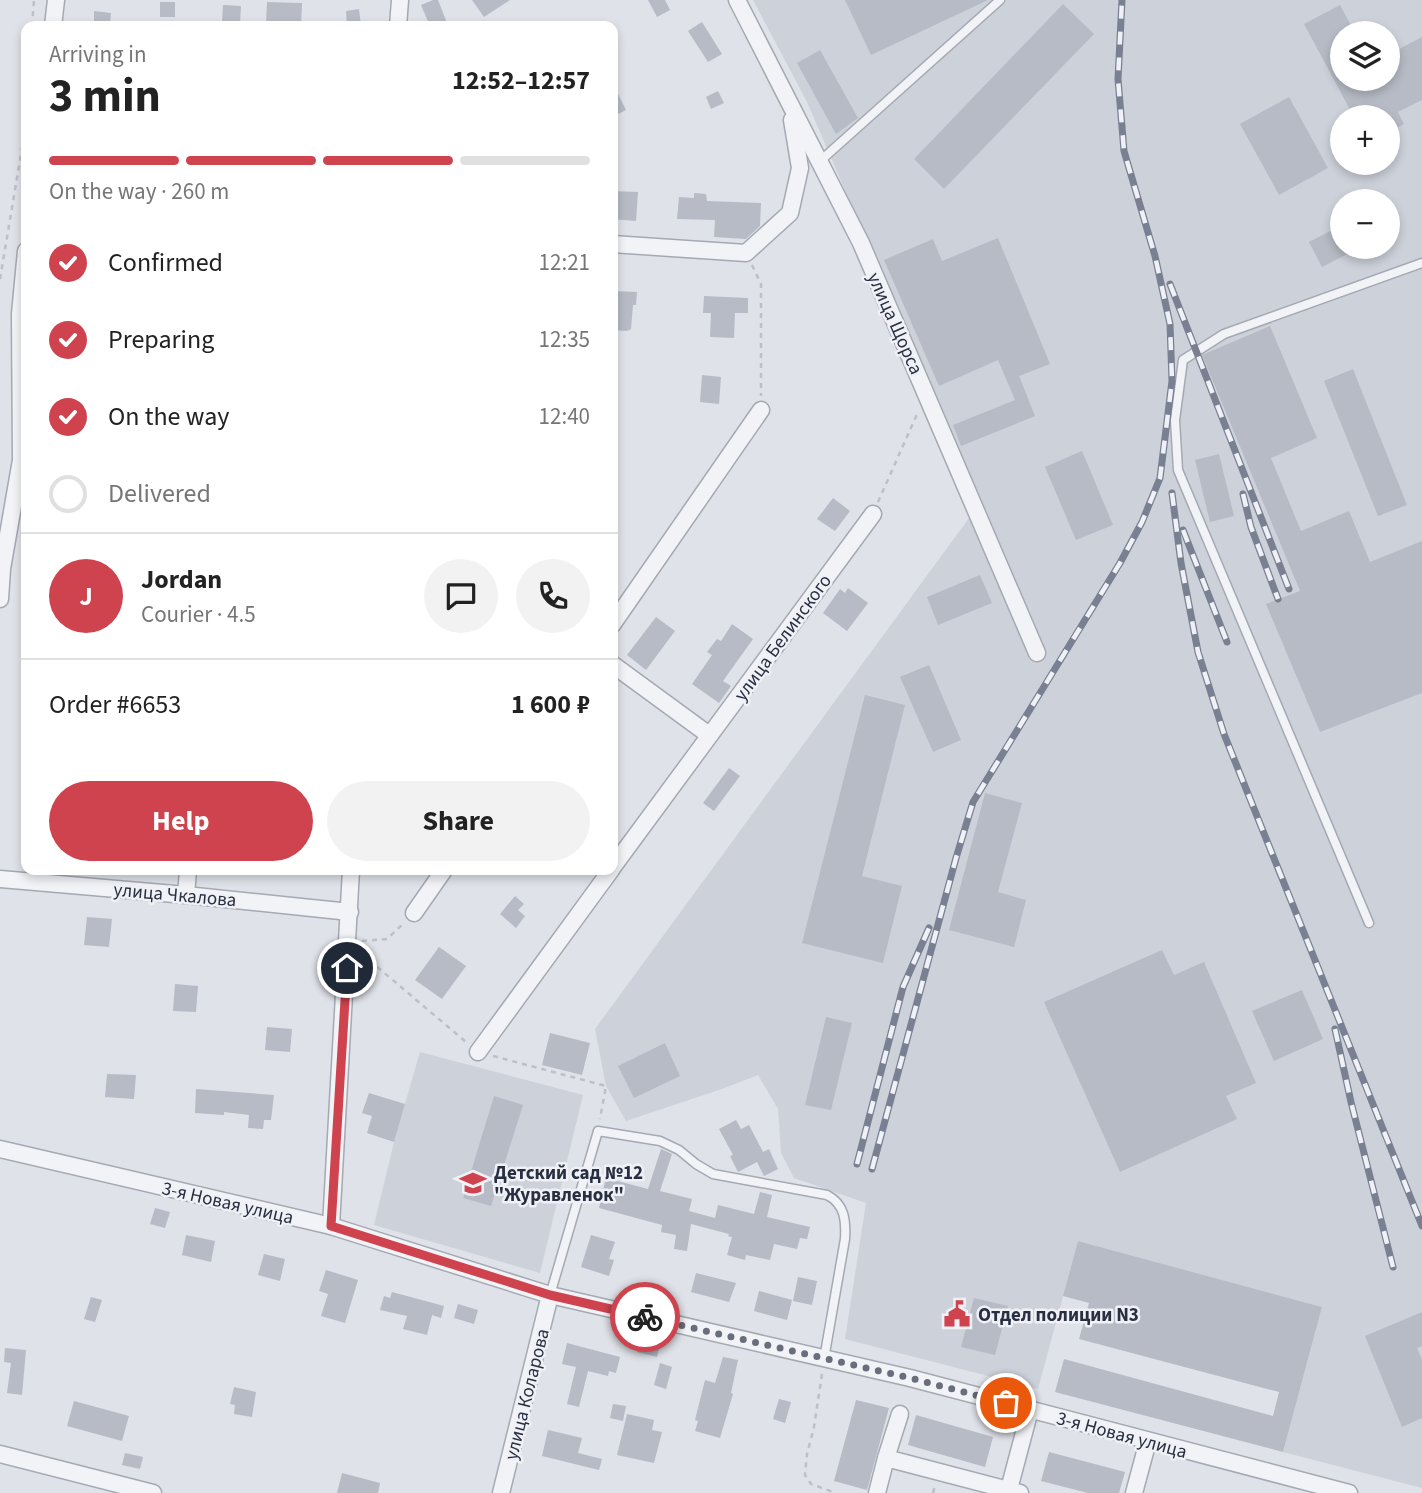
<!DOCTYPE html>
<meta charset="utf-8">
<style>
:root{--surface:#fff;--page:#f2f2f2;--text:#222;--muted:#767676;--line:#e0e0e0;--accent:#ce434e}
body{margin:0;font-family:"Source Sans 3",sans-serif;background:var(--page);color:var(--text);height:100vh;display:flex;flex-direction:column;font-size:26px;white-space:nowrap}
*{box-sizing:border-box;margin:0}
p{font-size:23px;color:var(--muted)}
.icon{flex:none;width:38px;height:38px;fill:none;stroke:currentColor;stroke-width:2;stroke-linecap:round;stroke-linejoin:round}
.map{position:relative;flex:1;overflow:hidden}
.panel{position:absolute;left:21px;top:21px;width:597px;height:854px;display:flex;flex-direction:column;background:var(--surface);border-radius:14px;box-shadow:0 4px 10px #0003}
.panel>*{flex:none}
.fabs{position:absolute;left:1330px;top:21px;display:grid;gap:14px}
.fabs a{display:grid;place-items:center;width:70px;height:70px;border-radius:50%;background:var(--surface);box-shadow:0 4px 10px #0003;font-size:35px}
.pin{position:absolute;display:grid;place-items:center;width:60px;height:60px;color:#fff;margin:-30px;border:4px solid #fff;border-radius:50%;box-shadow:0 2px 7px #0007}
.courier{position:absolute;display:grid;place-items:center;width:70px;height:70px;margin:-35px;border:5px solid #ce434e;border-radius:50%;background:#fff;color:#222;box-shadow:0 2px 9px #0007}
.summary em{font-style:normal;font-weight:700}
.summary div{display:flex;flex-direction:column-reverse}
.summary{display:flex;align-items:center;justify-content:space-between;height:119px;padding:0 28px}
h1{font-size:46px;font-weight:700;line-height:52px}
.bar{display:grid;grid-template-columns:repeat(4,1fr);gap:10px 7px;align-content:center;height:84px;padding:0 28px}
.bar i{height:9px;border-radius:5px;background:var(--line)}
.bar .current{background:var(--accent)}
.bar p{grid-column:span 4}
.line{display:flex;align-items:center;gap:18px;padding:0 28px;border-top:2px solid var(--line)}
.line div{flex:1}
.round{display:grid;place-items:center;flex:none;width:74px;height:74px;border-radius:37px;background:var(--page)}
ol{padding:0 28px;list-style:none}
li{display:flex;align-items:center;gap:21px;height:77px}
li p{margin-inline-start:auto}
li .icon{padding:7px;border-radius:50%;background:var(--accent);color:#fff;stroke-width:4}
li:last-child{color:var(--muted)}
li i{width:38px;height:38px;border:4px solid var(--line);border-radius:50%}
.cta{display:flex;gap:14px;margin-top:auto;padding:14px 28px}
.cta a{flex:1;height:80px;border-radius:42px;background:var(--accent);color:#fff;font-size:28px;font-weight:700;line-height:80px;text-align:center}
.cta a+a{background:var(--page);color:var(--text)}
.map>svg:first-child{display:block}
.built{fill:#cdd1da;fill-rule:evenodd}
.building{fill:#b6bbc5}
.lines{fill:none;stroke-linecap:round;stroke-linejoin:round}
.service-casing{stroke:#a4a9b2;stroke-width:11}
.minor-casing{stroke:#a4a9b2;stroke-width:19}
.path{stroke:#bdc0c7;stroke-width:2.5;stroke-dasharray:5 5;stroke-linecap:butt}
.service{stroke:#f2f3f7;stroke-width:8}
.minor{stroke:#f2f3f7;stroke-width:16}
.rail-casing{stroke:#798092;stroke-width:7}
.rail{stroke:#eff1f6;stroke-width:4.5;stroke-dasharray:13;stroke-linecap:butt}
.done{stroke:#686e7b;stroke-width:7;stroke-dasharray:0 12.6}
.route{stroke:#ce434e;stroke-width:9}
.labels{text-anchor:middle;stroke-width:5;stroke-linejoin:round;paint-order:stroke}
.street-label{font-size:19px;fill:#282f40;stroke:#eff1f6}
.poi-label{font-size:19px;font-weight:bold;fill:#282f40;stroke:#eff1f6;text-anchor:start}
</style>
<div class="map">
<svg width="1422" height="1493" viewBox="0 0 1422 1493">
<rect width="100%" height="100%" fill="#dfe2e8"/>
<g class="built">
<path d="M753 0H1422V1488L1283 1452 1322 1307 1078 1241 1038 1389 845 1339 866 1203 794 1178 781 1153 778 1109 758 1075 722 1089 626 1121 606 1086 595 1029 980 503 807 102ZM1342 33H1388V79H1342ZM1342 117H1388V163H1342ZM1342 201H1388V247H1342Z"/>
<path d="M420 1052 583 1095 540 1273 374 1225 394 1142Z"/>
</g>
<g class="building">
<path d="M433 0H438L447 23 430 26 421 5Z"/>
<path d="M472 0H510L484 17Z"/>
<path d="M648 0H665L670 10 657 17Z"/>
<path d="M845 0H988L871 55Z"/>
<rect x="160" y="2" width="15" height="15"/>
<path d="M267 2 302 3 301 25 266 24Z"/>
<path d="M1063 4 1094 34 944 189 914 159Z"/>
<path d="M223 5 241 6 240 25 222 23Z"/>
<path d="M1340 5 1355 33H1342V79H1388V55L1422 37V100L1398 112 1404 124 1388 133V117H1354L1304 24Z"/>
<path d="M359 9 361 26H347L346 11Z"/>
<path d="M94 11 111 13 110 24 94 23Z"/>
<path d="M702 22 722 54 708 62 688 31Z"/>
<path d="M820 50 858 118 836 134 797 63Z"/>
<path d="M612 82 626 110 612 117Z"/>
<path d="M718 91 724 103 711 109 706 97Z"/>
<path d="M1289 97 1328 168 1279 195 1240 124Z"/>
<path d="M612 191 638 192 636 221 612 219Z"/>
<path d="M694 193 706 194 707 201 761 203 760 226 746 239 714 237 715 220 677 219 679 197 694 198Z"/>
<path d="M1342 225V247H1361L1322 267 1309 242Z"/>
<path d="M998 238 1050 364 1019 376 1035 416 961 446 953 425 1015 400 998 360 939 386 884 260 933 239 942 261Z"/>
<path d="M612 291 637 292 636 305H633L631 329 627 331 612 330Z"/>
<path d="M704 296 748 298V313H735L734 338 710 337 711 313H703Z"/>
<path d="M1270 326 1317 438 1271 458 1301 531 1349 511 1370 562 1422 541V693L1320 732 1266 604 1300 591 1202 355Z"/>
<path d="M1353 369 1407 505 1378 516 1324 381Z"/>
<path d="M702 375 721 377 719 404 700 402Z"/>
<path d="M1082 451 1113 525 1076 540 1045 467Z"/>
<path d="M1219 454 1234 516 1210 522 1195 460Z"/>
<path d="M833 498 850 511 835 531 817 519Z"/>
<path d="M980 575 992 603 938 625 927 597Z"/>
<path d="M848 588 868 603 847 631 823 613 840 589 845 593Z"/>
<path d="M656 617 675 631 646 670 627 655Z"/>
<path d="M732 624 753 639 723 681 731 686 719 703 692 684 712 655 707 652 717 639 721 641Z"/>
<path d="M929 665 961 740 933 752 900 677Z"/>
<path d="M865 695 905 705 862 876 902 886 883 963 802 943Z"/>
<path d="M729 768 740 776 714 811 703 803Z"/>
<path d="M985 793 1022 803 998 892 1026 900 1014 947 949 930Z"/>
<path d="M515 896 524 904 518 910 525 916 516 928 500 914Z"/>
<path d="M87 917 112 919 109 947 84 945Z"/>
<path d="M439 947 466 966 442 999 415 980Z"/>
<path d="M1162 950 1174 975 1204 962 1256 1083 1226 1096 1237 1119 1120 1172 1044 1002Z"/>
<path d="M175 984 198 986 196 1012 173 1011Z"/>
<path d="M1302 990 1323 1039 1274 1061 1252 1011Z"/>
<path d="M826 1017 852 1023 831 1110 805 1105Z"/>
<path d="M267 1027 292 1029 290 1052 265 1050Z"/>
<path d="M550 1033 590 1043 582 1075 542 1065Z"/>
<path d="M665 1043 680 1076 634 1098 618 1066Z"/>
<path d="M107 1074 136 1075 134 1099 105 1097Z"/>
<path d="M196 1089 274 1095 271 1120H264L263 1129 248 1128 249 1115 224 1112V1115L195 1113Z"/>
<path d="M369 1093 405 1104 394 1142 367 1133 372 1116 362 1113Z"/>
<path d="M494 1096 523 1105 491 1206 463 1198Z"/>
<path d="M736 1120 741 1129 749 1125 763 1152 769 1149 778 1169 764 1176 757 1162 738 1172 730 1156 733 1155 719 1129Z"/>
<path d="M661 1149 672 1154 660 1191 692 1199 689 1211 715 1218 718 1205 754 1214 760 1192 772 1195 767 1217 810 1227 807 1239 800 1238 797 1249 774 1244 770 1260 746 1255 745 1260 727 1255 732 1237 728 1236 729 1234 691 1224 687 1251 674 1249 676 1235 661 1232 662 1225 599 1208 606 1178 648 1189Z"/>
<path d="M155 1208 170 1212 165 1228 150 1224Z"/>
<path d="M186 1235 215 1241 211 1262 182 1255Z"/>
<path d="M591 1235 615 1242 609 1259 614 1260 609 1276 581 1267Z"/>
<path d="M1078 1241 1322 1307 1283 1452 1055 1392 1064 1359 1273 1416 1279 1392 1079 1339 1089 1303 1063 1296Z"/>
<path d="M264 1254 285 1259 280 1281 258 1275Z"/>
<path d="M326 1270 358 1280 345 1323 321 1316 328 1294 319 1291Z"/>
<path d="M696 1273 736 1283 729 1302 691 1292Z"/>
<path d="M798 1277 817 1281 812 1305 793 1301Z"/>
<path d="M759 1291 792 1300 787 1320 754 1311Z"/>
<path d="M392 1292 444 1306 441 1318 432 1315 427 1335 403 1329 407 1316 380 1310 384 1296 390 1298Z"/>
<path d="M91 1297 102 1300 95 1322 84 1319Z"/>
<path d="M974 1298 1008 1306 995 1355 961 1347Z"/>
<path d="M458 1304 478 1310 474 1324 454 1318Z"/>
<path d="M1422 1312V1346L1417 1348 1422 1360V1418L1402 1427 1365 1336Z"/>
<path d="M641 1336 661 1341 657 1357 637 1352Z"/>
<path d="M567 1343 620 1357 616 1373 609 1371 608 1376 588 1371 579 1407 567 1404 576 1367 562 1364Z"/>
<path d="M5 1348 26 1350 22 1395 7 1393 11 1363 4 1362Z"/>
<path d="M723 1357 738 1360 731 1393 733 1394 720 1438 695 1431 698 1421 695 1420 705 1380 715 1383Z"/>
<path d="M660 1363 672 1367 666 1389 654 1385Z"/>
<path d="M234 1387 256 1392 252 1417 234 1414 235 1405 230 1404Z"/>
<path d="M779 1399 791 1402 785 1423 773 1419Z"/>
<path d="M856 1400 889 1408 867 1490 834 1481Z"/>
<path d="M74 1401 129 1416 122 1441 67 1426Z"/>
<path d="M613 1404 626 1406 623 1421 610 1418Z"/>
<path d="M627 1414 654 1420 652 1430 662 1432 654 1463 617 1455Z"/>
<path d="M916 1415 993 1437 985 1467 908 1445Z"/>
<path d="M548 1430 582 1438 578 1453 602 1459 599 1470 542 1456Z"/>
<path d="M1049 1452 1125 1472 1119 1493H1088L1041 1481Z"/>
<path d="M125 1453 143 1457 140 1469 122 1465Z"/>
<path d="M342 1473 380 1483 378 1493H337Z"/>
</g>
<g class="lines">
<g class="service-casing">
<g id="service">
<path d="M819 162 1000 0"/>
<path d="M1369 923 1178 470 1175 420 1183 360 1224 334 1422 263"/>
<path d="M550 1295 598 1131 660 1141 679 1150 696 1164 713 1174 827 1195C845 1204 846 1221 845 1239L824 1359"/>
</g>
</g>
<g class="minor-casing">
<g id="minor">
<path d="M737 0 861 243 1037 653"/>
<path d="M53 26 56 0"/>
<path d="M398 26 400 0"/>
<path d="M612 244 746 253 790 213 800 168 792 120"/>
<path d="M0 599 2 569 21 460 20 314 26 251"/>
<path d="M612 625 761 410"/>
<path d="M612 664 709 735"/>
<path d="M612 868 873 514"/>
<path d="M0 879 186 895 350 912"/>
<path d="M186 895 188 870"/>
<path d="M414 913 444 870"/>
<path d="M478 1052 611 870"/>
<path d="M0 1149 331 1226 550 1295 910 1378 1349 1493"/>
<path d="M331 1226 351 870"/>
<path d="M0 1454 153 1493"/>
<path d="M886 1458 900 1414"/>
<path d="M501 1493 550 1295"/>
<path d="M877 1493 886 1458 1020 1493"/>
<path d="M1008 1493 1030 1410"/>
<path d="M1134 1493 1148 1441"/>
</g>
</g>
<g class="path">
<path d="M32 26 34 0"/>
<path d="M26 94 23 142 26 158"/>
<path d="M752 265 761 284V396"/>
<path d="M0 279 23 142"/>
<path d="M878 502 918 412"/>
<path d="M362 941 387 939 405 922"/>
<path d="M362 954 466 1042"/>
<path d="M493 1056 606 1086 600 1119"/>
<path d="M822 1374 814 1427 807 1454 805 1475 811 1484 836 1493"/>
<path d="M933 1493 935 1485"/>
</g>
<use href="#service" class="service"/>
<use href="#minor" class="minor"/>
<g class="rail-casing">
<g id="rail">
<path d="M1170 284 1289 589"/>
<path d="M1172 493 1181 563 1198 652 1224 734 1422 1226"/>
<path d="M1243 494 1251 527 1278 599"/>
<path d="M1183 530 1227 642"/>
<path d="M1335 1029 1351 1102 1393 1267"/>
<path d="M857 1164 903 987 929 928"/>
<path d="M872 1169 956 858 973 802 1120 563 1142 522 1160 478 1172 381 1170 324 1155 256 1124 151 1118 79 1122 0"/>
</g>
</g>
<use href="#rail" class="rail"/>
</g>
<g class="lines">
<path class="done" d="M645 1317 910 1378 1006 1403"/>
<path class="route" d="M347 968 331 1226 550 1295 645 1317"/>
</g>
<defs>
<g id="school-bare" transform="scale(2.1)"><path d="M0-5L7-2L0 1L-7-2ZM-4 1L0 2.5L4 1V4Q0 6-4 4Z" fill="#ce434e" stroke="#eff1f6" stroke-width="2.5" paint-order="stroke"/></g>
<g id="civic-bare" transform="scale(2.1)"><path d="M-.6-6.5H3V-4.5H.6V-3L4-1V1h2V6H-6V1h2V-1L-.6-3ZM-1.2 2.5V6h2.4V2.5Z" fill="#ce434e" stroke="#eff1f6" stroke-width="2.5" paint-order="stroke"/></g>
</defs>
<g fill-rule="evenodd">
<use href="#school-bare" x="473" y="1183"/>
<use href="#civic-bare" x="957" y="1314"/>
</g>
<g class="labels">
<g class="street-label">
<text transform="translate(896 323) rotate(66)" y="7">улица Щорса</text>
<text transform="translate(782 637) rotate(-54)" y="7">улица Белинского</text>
<text transform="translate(175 894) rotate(5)" y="7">улица Чкалова</text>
<text transform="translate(228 1202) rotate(13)" y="7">3-я Новая улица</text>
<text transform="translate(526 1394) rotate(-76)" y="7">улица Коларова</text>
<text transform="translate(1122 1434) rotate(15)" y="7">3-я Новая улица</text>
</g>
<g class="poi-label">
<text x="494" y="1179">Детский сад №12<tspan x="494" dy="22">"Журавленок"</tspan></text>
<text x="978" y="1321">Отдел полиции N3</text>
</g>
</g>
</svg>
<div class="fabs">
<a><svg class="icon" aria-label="layers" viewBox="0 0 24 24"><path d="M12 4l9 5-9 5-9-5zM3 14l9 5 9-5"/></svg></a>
<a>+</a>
<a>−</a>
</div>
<div class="pin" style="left:1006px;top:1403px;background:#ea580c"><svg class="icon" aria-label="bag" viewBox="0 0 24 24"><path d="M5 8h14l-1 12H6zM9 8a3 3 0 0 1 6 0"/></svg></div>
<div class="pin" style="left:347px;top:968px;background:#1f2937"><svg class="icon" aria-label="home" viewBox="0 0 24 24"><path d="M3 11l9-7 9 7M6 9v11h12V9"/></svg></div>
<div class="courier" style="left:645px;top:1317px"><svg class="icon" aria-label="bike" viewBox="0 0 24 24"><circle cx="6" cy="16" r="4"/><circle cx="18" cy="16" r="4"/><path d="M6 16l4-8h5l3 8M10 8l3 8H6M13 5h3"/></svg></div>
<section class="panel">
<div class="summary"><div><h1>3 min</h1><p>Arriving in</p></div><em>12:52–12:57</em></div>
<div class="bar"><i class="current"></i><i class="current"></i><i class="current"></i><i></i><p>On the way · 260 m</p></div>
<ol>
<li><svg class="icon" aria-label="check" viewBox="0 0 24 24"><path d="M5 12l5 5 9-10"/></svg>Confirmed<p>12:21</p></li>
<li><svg class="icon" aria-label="check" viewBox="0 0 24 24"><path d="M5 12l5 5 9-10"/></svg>Preparing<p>12:35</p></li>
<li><svg class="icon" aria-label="check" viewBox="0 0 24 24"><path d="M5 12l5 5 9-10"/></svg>On the way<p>12:40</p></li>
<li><i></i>Delivered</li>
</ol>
<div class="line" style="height:126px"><b class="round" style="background:var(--accent);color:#fff">J</b><div><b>Jordan</b><p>Courier · 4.5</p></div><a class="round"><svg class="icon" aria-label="chat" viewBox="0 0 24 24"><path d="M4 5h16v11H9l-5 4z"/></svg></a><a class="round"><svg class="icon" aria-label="phone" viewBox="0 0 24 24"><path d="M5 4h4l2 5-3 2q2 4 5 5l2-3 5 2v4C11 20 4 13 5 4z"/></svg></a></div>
<div class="line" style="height:91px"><div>Order #6653</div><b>1 600 ₽</b></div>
<div class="cta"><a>Help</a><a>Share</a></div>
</section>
</div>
